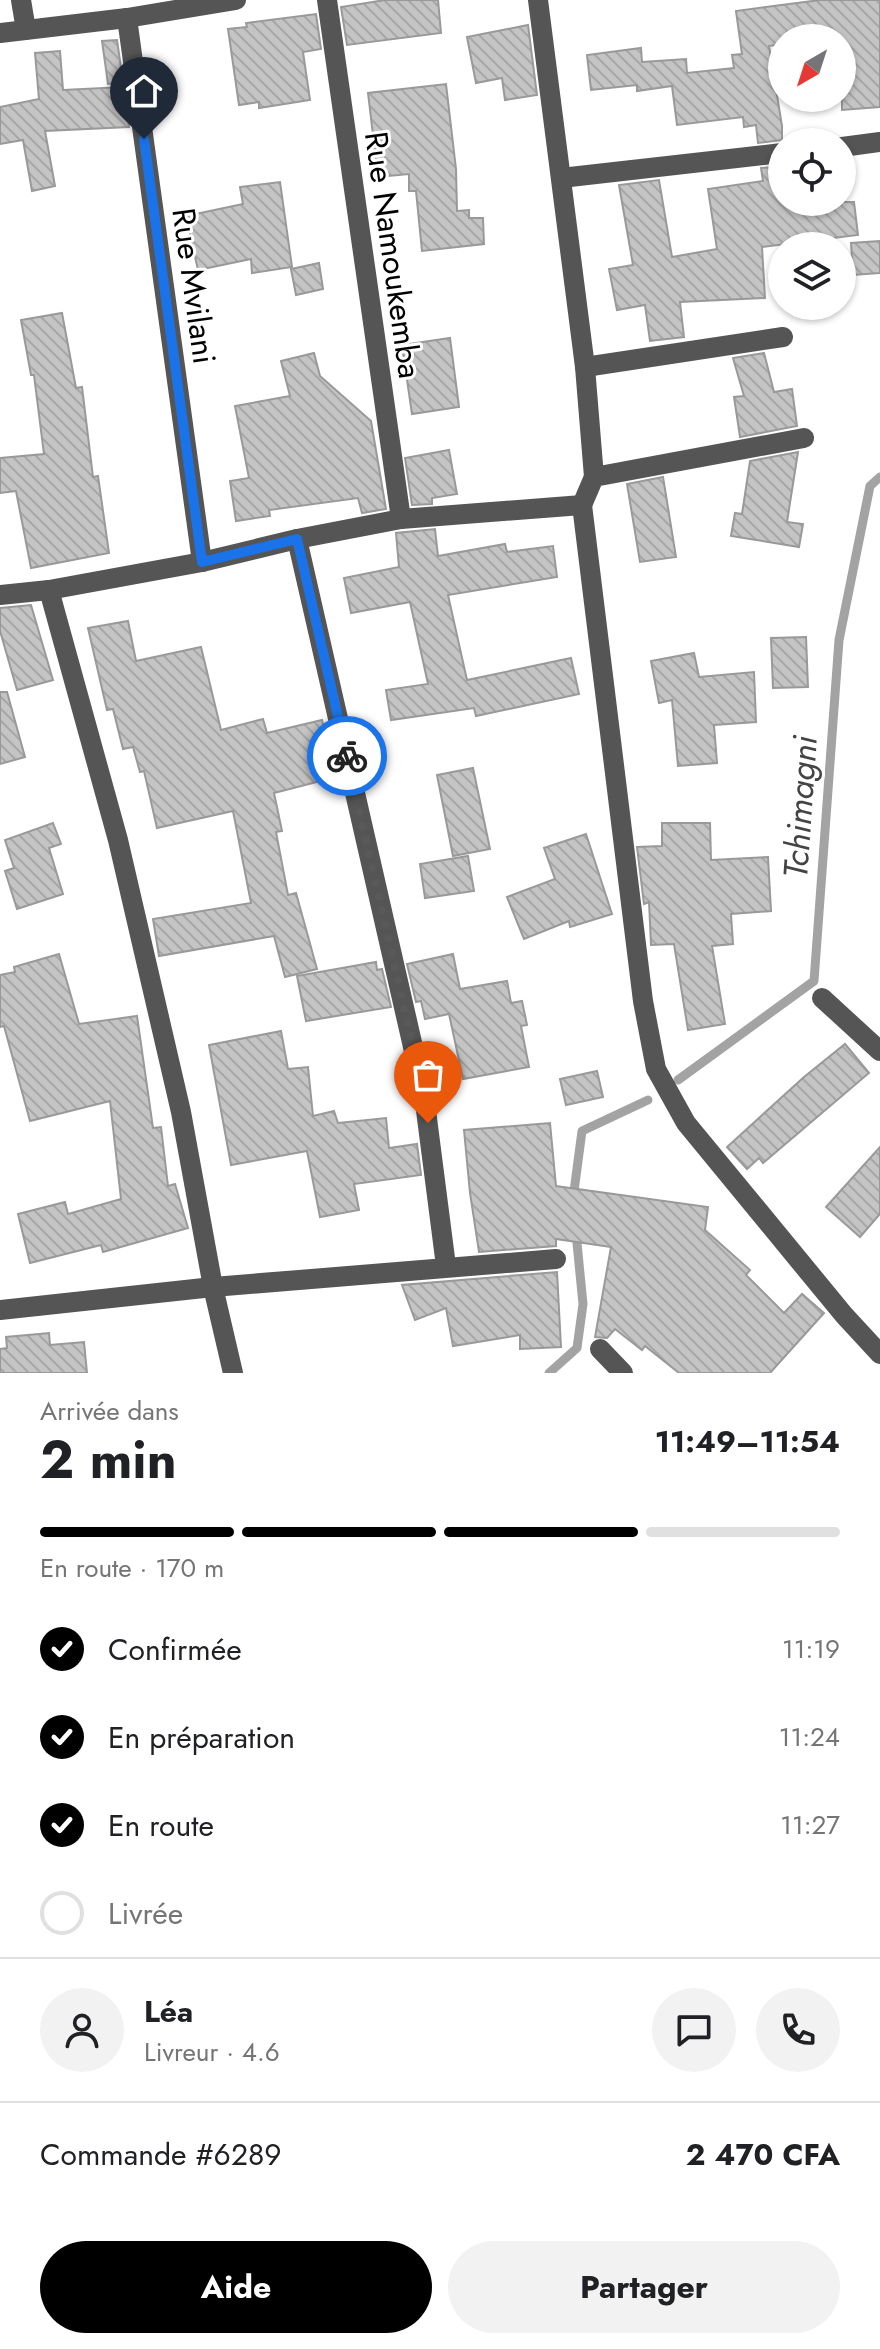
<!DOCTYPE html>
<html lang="fr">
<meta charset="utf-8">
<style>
:root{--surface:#fff;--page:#f2f2f2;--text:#202124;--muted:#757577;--line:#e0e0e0;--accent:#000}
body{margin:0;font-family:Jost,sans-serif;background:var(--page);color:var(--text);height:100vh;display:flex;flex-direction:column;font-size:30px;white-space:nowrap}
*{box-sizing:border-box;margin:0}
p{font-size:26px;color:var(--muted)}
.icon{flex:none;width:44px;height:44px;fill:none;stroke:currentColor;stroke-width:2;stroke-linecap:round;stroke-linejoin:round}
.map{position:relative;height:1373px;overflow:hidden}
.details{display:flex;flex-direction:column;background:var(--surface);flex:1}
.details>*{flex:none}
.needle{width:52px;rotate:219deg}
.fabs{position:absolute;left:768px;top:24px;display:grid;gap:16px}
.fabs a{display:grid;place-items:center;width:88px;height:88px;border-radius:50%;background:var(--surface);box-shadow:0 2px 6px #0004;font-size:40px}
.pin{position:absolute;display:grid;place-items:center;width:68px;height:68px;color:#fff;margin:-82px -34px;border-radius:50% 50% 50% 0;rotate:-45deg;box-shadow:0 0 8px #0007}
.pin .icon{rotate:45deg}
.courier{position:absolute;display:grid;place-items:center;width:80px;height:80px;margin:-40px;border:6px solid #1a73e8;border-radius:50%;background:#fff;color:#222;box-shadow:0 2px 10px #0007}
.head em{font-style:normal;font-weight:700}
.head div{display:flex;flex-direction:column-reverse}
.head{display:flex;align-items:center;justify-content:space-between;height:136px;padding:0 40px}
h1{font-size:52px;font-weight:700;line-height:60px}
.bar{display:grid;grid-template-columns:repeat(4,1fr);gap:12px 8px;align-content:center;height:96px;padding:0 40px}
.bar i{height:10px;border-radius:6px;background:var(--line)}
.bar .selected{background:var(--accent)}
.bar p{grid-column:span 4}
.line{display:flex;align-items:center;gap:20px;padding:0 40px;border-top:2px solid var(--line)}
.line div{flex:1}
.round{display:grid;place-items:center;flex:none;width:84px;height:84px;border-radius:42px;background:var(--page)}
ol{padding:0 40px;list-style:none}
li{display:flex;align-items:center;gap:24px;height:88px}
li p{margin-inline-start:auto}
li .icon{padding:8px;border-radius:50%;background:var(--accent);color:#fff;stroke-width:4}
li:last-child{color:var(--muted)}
li i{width:44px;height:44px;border:4px solid var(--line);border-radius:50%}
.button{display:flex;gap:16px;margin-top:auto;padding:16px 40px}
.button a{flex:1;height:92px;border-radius:48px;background:var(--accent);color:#fff;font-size:32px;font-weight:700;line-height:92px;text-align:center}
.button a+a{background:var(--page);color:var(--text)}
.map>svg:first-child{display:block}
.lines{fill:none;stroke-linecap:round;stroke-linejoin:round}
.stream{stroke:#a3a3a3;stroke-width:9}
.building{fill:url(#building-back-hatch);stroke:#999;stroke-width:2}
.minor{stroke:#555;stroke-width:20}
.done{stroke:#595959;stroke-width:8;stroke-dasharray:0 14.4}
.route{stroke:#1a73e8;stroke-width:10}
.labels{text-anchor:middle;stroke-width:6;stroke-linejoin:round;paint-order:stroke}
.street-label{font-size:32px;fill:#000;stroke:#fff}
.water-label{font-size:34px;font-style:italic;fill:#444;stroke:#fff}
</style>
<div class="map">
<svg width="880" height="1373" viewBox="0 0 880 1373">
<defs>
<pattern id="building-back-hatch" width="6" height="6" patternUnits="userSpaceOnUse" patternTransform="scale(2)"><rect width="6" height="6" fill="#c4c4c4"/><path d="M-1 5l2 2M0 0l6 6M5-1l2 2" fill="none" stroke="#a7a7a7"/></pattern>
</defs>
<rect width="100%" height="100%" fill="#fff"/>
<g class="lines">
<g class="stream">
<path d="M678 1080 814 981 839 640 870 486 880 477"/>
<path d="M573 1199 582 1131 648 1100"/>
<path d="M549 1373 577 1348 583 1304 576 1233"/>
</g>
</g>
<g class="building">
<path d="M385 0H438L441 33 347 45 341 7Z"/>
<path d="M820 0H880V107L842 110V38H782V44L769 46 782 126V140L758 143 756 125 744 127 743 117 677 125 672 86 637 91V85L591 90 587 55 641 48 642 62 686 59 687 73 734 68 732 55 742 54 736 11Z"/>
<path d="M316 14 321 49 303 52 310 100 259 108V102L239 105 228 29 247 27 246 23Z"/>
<path d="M528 25 537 95 505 100 502 78 476 83 467 37Z"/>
<path d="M117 40 123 82 108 84 102 41Z"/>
<path d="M60 51 63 90 123 87 129 127 45 131 55 186 32 191 23 140 0 144V107L39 99 35 53Z"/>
<path d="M446 84 456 169 457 211 469 210V218H483L484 244 422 251 416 191H409V174L378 177 368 93Z"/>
<path d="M782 166V202H854L858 235 762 247 765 298 680 302 684 337 650 341 645 305 617 310 609 269 633 265 619 185 659 180 672 257 717 249 708 189 763 181 761 168Z"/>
<path d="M280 182 292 267 252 273 251 259 198 270 186 216 243 204 240 187Z"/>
<path d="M880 241V273L853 275 851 243Z"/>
<path d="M319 263 323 289 296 295 291 269Z"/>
<path d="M62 313 76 388 82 387 93 477 98 476 109 553 31 568 16 491 0 493V458L44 454 34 375H31L21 320Z"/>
<path d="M450 338 459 407 412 414 402 345Z"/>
<path d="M314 353 320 376 371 421 386 509 362 513 358 498 269 510 270 516 236 521 230 481 249 478 235 406 290 396 281 361Z"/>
<path d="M764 353 774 392 792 389 797 426 740 437 734 397 744 396 733 358Z"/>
<path d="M449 450 457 494 432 498V504L412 505 405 458Z"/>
<path d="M798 452 787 522 803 524 799 547 731 536 735 513 742 514 750 461Z"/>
<path d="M663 477 676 557 640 562 627 484Z"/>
<path d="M435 529 438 556 505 544 507 552 553 546 557 577 448 595 467 680 571 658 579 694 476 716 474 708 391 720 386 690 428 684 410 602 351 613 344 578 399 567 396 533Z"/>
<path d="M31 605 53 680 17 690 0 631V608Z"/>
<path d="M128 621 136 661 201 647 221 730 263 719 267 733 322 720 336 777 274 793 282 831 276 832 288 895 296 893 317 969 285 977 274 936 159 956 153 919 251 903 233 811 157 828 144 771 140 772 133 747 123 749 113 709 107 710 88 628Z"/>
<path d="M806 637 808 687 773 688 771 638Z"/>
<path d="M694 653 699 677 754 672 756 722 714 725 717 763 678 766 672 700 659 703 651 661Z"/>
<path d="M0 692H7L25 757 0 764Z"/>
<path d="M473 768 490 849 453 856 437 775Z"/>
<path d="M53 823 61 844 49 848 63 894 17 909 5 871 14 868 5 840Z"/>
<path d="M662 823H710L711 860 768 857 771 911 731 914 733 944 712 946 725 1024 688 1030 674 944 651 945 649 902 644 904 637 847 662 846Z"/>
<path d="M586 834 612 914 570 927 569 921 524 939 507 897 555 879 544 848Z"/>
<path d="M468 856 474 891 425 898 420 864Z"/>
<path d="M59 954 79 1024 137 1016 153 1128 161 1127 168 1186 175 1184 188 1228 103 1252 101 1245 30 1263 18 1214 65 1202 68 1214 121 1199 110 1101 30 1121 4 1026 0 1027V975L15 972 14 967Z"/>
<path d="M453 954 460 989 507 981 511 1003 522 1001 527 1025 521 1026 529 1067 463 1079 449 1014 425 1019 421 1001 416 1002 407 964Z"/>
<path d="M376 962 377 970 382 969 391 1007 306 1021 297 976Z"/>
<path d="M281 1031 288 1069 308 1067 313 1116 334 1111 338 1123 386 1118 389 1148 417 1144 421 1175 354 1184 359 1210 320 1217 307 1151 231 1165 209 1045Z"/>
<path d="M845 1044 869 1073 763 1163 759 1158 747 1169 727 1147 804 1077Z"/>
<path d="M597 1071 603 1097 566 1105 560 1079Z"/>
<path d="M550 1123 556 1186 708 1207 705 1230 750 1270 746 1275 784 1313 802 1294 824 1313 770 1373H679L645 1346 642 1350 615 1329 607 1338 595 1337 611 1247 556 1239V1246L479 1252 470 1193 464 1130Z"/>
<path d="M880 1147V1214L860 1237 826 1207Z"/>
<path d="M557 1272 561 1347 520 1349V1335L453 1346 446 1308 415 1320 402 1285Z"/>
<path d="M49 1333 50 1345 84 1342 87 1373H0V1349L7 1348 6 1337Z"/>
</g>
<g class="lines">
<g class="minor">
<path d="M21 0 26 30"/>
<path d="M327 0 401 519"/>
<path d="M538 0 585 367 594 477"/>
<path d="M127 18 202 562"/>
<path d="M0 33 127 18 236 0"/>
<path d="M842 147 880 142"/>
<path d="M561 178 782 153"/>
<path d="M585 367 783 337"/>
<path d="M582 505 643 1001 656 1069 686 1123 844 1315 880 1354"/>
<path d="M297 539 424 1095 446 1266"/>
<path d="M49 590 118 840 181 1112 213 1287 233 1373"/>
<path d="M0 595 49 590 202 562 297 539 401 519 582 505 594 477 804 438"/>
<path d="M822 998 880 1051"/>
<path d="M0 1310 213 1287 556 1259"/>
<path d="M600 1349 623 1373"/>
</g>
</g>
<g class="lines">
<path class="done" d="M347 756 424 1095 428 1123"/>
<path class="route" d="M144 139 202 562 297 539 347 756"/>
</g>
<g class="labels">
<g class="street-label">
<text transform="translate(393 255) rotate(82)" y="11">Rue Namoukemba</text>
<text transform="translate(194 286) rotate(82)" y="11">Rue Mvilani</text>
</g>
<g class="water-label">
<text transform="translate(800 807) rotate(-86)" y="12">Tchimagni</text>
</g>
</g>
</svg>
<div class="fabs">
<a><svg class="needle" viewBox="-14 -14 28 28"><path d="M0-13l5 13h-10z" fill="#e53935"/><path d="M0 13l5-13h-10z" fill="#757577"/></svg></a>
<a><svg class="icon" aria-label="locate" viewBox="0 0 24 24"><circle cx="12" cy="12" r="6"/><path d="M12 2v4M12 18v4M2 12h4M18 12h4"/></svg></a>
<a><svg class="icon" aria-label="layers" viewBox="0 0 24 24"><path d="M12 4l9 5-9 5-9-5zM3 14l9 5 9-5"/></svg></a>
</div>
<div class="pin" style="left:428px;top:1123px;background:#ea580c"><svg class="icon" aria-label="bag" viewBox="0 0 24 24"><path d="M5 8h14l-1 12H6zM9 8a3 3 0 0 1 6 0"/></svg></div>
<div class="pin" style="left:144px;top:139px;background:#1f2937"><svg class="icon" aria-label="home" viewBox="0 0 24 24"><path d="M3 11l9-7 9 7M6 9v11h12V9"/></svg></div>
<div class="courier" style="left:347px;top:756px"><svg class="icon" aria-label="bike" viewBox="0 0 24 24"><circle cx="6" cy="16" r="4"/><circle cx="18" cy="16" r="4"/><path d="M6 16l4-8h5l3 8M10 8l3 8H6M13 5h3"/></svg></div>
</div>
<section class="details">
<div class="head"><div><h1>2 min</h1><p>Arrivée dans</p></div><em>11:49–11:54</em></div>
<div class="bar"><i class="selected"></i><i class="selected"></i><i class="selected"></i><i></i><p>En route · 170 m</p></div>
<ol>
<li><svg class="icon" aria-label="check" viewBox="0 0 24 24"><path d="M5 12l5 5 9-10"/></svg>Confirmée<p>11:19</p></li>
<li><svg class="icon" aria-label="check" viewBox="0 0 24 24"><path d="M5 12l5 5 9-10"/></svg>En préparation<p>11:24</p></li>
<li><svg class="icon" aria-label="check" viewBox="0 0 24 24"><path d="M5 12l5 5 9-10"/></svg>En route<p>11:27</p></li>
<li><i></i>Livrée</li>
</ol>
<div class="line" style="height:144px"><a class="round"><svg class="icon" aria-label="person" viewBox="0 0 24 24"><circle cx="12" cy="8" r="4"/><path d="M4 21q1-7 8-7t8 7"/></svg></a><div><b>Léa</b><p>Livreur · 4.6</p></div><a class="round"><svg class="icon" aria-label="chat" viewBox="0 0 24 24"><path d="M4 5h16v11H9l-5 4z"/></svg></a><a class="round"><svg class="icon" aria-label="phone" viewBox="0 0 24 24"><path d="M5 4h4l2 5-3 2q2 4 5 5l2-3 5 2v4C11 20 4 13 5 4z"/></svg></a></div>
<div class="line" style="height:104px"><div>Commande #6289</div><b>2 470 CFA</b></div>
<div class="button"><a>Aide</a><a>Partager</a></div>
</section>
